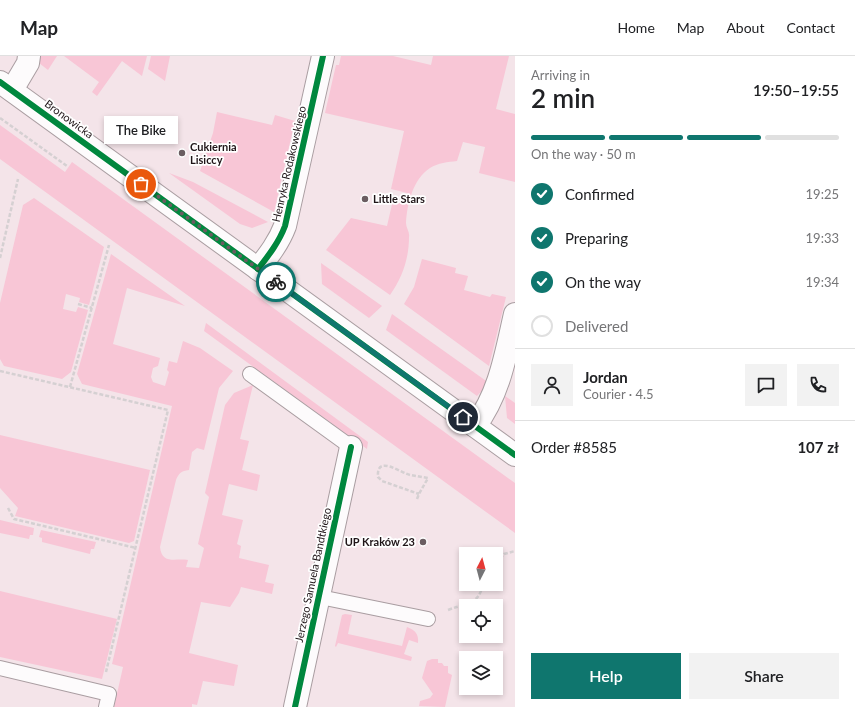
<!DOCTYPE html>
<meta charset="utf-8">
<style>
:root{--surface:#fff;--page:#f2f2f2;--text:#202124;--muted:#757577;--line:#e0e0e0;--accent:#0f766e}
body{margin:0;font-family:Lato,sans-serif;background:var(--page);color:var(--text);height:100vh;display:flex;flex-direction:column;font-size:15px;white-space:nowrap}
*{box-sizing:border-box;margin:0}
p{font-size:13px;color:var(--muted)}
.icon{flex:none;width:22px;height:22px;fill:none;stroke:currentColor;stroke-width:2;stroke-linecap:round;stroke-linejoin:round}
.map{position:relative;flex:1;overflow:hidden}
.details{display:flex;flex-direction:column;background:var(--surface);width:340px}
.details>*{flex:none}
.needle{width:26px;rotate:6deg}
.buttons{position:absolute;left:459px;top:491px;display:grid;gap:8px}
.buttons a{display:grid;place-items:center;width:44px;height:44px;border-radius:0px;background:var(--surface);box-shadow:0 2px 6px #0003;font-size:20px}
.pin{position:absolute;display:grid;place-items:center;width:34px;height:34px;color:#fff;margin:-17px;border:2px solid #fff;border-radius:50%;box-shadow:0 1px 4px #0007}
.courier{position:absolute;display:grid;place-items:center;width:40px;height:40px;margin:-20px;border:3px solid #0f766e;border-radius:50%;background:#fff;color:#222;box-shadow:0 1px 5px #0007}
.bubble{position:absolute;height:28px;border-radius:0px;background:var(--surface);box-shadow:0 2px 6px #0003;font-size:13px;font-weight:600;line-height:28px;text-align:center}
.overview em{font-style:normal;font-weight:600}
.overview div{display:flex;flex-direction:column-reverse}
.overview{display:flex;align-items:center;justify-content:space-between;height:68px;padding:0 16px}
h1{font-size:26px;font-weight:600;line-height:30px}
.bar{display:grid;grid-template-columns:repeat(4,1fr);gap:6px 4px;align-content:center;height:48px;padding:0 16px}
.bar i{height:5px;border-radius:3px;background:var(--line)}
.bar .active{background:var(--accent)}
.bar p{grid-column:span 4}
.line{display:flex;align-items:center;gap:10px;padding:0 16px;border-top:1px solid var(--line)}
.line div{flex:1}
.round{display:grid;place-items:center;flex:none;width:42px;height:42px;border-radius:0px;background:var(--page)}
ol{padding:0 16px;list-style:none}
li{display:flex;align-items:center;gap:12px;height:44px}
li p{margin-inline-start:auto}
li .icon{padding:4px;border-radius:50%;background:var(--accent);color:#fff;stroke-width:4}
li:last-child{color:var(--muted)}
li i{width:22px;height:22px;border:2px solid var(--line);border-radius:50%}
.cta{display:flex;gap:8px;margin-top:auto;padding:8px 16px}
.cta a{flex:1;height:46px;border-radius:0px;background:var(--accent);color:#fff;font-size:16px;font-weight:600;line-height:46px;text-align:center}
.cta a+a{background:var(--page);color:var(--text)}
header{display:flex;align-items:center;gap:24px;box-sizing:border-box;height:56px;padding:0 20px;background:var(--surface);border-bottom:1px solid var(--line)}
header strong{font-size:19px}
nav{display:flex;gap:22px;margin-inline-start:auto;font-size:14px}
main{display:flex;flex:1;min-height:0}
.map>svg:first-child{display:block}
.green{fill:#f8c6d6}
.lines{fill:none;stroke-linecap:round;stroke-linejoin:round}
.lane-casing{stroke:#a99da1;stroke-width:16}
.street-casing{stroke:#a99da1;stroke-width:24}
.secondary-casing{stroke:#a99da1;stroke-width:24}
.path{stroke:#d5d0d2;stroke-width:2.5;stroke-dasharray:4 2;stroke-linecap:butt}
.lane{stroke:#fdfbfc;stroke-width:14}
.street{stroke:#fdfbfc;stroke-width:22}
.secondary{stroke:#fdfbfc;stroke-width:22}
.cycleway-casing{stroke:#fff;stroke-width:8}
.cycleway{stroke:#00873e;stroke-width:6}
.done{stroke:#6a5d61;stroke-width:4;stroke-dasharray:0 7.2}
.route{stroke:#0f766e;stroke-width:5}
.poi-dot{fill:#6a5d61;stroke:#fff;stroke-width:1.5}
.labels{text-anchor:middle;stroke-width:3.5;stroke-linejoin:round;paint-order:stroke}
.street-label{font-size:11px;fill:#1f1518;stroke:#fff}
.poi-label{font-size:11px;font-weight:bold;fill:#1f1518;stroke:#fff;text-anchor:start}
</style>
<header>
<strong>Map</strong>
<nav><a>Home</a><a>Map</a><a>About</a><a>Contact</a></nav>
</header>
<main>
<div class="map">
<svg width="515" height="651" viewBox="0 0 515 651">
<rect width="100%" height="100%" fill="#f4e4e9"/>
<g class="green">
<path d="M40 0H57L48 14 39 7Z"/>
<path d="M64 0H147L142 20 122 5 97 40 92 36 99 26Z"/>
<path d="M151 0H170L165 25 148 13Z"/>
<path d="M341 0H393L431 9 433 0H509L496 53 515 58V126L479 117 485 91 463 86 457 105C448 106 438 107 430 112 413 123 407 148 406 167 406 172 410 176 409 181 409 203 402 222 390 239L326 194 351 162 387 170 393 144 405 147 407 137 391 133 404 75 325 57 336 9H339Z"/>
<path d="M217 56 272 69 275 59 295 65 274 156 200 115 213 77Z"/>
<path d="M0 69 65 116 72 106 515 427V477L0 103Z"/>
<path d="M169 117 193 126 268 166 252 172 240 168Z"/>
<path d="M34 142 104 191 89 249 79 246 80 242 66 238 63 253 76 256 78 251 88 254 71 316 62 323 4 310 0 303V247L23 149Z"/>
<path d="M111 198 185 250 127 232 113 288 160 302 158 310 153 312 151 321 153 326 165 330 169 316 167 314 169 305 177 307 183 285 200 292 233 315 219 332 204 394 197 392 192 396 189 414C181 415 179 417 176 424L160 491C162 509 175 502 188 504L186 511 199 512 204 492 198 488 209 441 205 437 225 349 234 337 253 329 240 383 249 385 242 414 260 419 257 435 229 428 222 459 243 464 237 488 241 490 239 502 269 509 265 526 274 528 272 538 241 531 239 537 230 551 201 546 189 597 238 609 234 630 203 625 197 649 192 648V651H114L123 611 112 608 172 350 82 328 77 318Z"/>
<path d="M422 203 456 212 455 217 468 220 464 234 490 241 492 238 506 241 489 310 404 248 414 231Z"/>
<path d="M321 207 382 250 369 262 322 228Z"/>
<path d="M392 258 489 327 477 340 386 274Z"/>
<path d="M206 267 368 386 367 393 204 275Z"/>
<path d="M505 340 515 347V368L507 362Z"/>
<path d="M0 379 150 414 134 485 129 487 15 460 18 452 0 432Z"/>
<path d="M0 464 34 472 33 479H30L29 483 0 477Z"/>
<path d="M41 474 96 486 94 493H91L90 498 42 486V482L39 481Z"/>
<path d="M0 535 117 563 102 623 0 601Z"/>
<path d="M345 558 352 559 348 578 402 590 407 571C415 574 419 578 418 587L409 584 404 598 412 601 411 605 338 587 336 591 335 590 342 559Z"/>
<path d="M432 603H438V607H442L444 610H448V617L452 619 445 651 419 650 420 645 430 642 433 638 422 622 427 605Z"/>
</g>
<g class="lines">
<g class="lane-casing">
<g id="lane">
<path d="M250 318 351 391"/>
<path d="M320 541 428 563"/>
<path d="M0 612 109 638 106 651"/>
</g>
</g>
<g class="street-casing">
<g id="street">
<path d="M12 34 28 7 29 0"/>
<path d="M258 213C269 199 279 186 285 170L323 0"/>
<path d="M475 370C500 337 506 297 515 258"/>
<path d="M295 651 351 391"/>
</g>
</g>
<g class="secondary-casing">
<path id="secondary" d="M0 26 515 399"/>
</g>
<g class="path">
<path d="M0 62 67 110"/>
<path d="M0 202 18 123"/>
<path d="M78 248 92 252"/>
<path d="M0 315 168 354 106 616"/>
<path d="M70 331 109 189"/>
<path d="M417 443 419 438 428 422C422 421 416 420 410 419 401 417 376 398 378 421L382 425 419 438"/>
<path d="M8 452 14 463 136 492"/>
<path d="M496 507 504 498 515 495"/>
<path d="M448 554C466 547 479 549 483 528"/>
</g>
<use href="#lane" class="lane"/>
<use href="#street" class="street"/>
<use href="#secondary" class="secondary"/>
<g class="cycleway-casing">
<g id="cycleway">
<path d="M0 26 515 399"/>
<path d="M258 213C269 199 279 186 285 170L323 0"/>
<path d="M295 651 351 391"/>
</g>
</g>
<use href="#cycleway" class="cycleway"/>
</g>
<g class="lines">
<path class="done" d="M141 128 276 226"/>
<path class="route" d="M276 226 463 361"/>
</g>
<g class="poi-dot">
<circle cx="182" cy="97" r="4"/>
<circle cx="365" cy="143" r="4"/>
<circle cx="423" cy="486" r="4"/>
</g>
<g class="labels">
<g class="street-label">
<text transform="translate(69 63) rotate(36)" y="4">Bronowicka</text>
<text transform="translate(289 108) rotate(-77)" y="4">Henryka Rodakowskiego</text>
<text transform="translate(313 519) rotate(-78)" y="4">Jerzego Samuela Bandtkiego</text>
</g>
<g class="poi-label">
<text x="190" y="95">Cukiernia<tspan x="190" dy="13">Lisiccy</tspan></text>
<text x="373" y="147">Little Stars</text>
<text x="415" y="490" text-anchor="end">UP Kraków 23</text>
</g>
</g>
</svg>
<div class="buttons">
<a><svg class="needle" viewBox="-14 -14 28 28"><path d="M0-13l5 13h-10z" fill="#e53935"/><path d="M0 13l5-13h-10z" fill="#757577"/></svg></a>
<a><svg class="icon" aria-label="locate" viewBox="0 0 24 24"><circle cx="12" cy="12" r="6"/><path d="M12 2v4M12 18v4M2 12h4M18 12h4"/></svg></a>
<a><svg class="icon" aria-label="layers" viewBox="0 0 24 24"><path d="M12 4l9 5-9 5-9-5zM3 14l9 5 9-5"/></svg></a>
</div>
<div class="pin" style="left:141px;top:128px;background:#ea580c"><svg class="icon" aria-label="bag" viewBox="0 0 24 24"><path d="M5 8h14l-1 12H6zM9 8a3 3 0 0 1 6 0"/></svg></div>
<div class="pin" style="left:463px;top:361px;background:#1f2937"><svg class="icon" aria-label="home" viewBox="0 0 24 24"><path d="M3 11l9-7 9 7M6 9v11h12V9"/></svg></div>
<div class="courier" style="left:276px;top:226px"><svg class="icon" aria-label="bike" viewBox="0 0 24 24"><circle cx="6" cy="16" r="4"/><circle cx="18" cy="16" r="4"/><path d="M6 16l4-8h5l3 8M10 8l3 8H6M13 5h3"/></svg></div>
<div class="bubble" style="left:104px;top:60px;width:74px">The Bike</div>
</div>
<section class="details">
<div class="overview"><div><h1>2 min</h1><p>Arriving in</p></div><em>19:50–19:55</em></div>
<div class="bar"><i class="active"></i><i class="active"></i><i class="active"></i><i></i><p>On the way · 50 m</p></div>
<ol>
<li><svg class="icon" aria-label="check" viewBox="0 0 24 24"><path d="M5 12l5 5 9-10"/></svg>Confirmed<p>19:25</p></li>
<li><svg class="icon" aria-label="check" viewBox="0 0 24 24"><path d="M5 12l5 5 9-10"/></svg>Preparing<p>19:33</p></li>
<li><svg class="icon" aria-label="check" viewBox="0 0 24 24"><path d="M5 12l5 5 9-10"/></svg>On the way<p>19:34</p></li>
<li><i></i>Delivered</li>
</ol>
<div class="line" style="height:72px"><a class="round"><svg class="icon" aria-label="person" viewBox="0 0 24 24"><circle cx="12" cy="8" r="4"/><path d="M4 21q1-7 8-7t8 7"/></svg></a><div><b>Jordan</b><p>Courier · 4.5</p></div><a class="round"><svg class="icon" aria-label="chat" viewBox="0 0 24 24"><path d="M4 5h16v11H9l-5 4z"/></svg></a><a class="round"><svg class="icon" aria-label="phone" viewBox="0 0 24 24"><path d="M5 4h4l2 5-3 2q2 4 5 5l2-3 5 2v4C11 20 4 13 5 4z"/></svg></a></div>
<div class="line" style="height:52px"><div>Order #8585</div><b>107 zł</b></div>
<div class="cta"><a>Help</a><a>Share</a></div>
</section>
</main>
